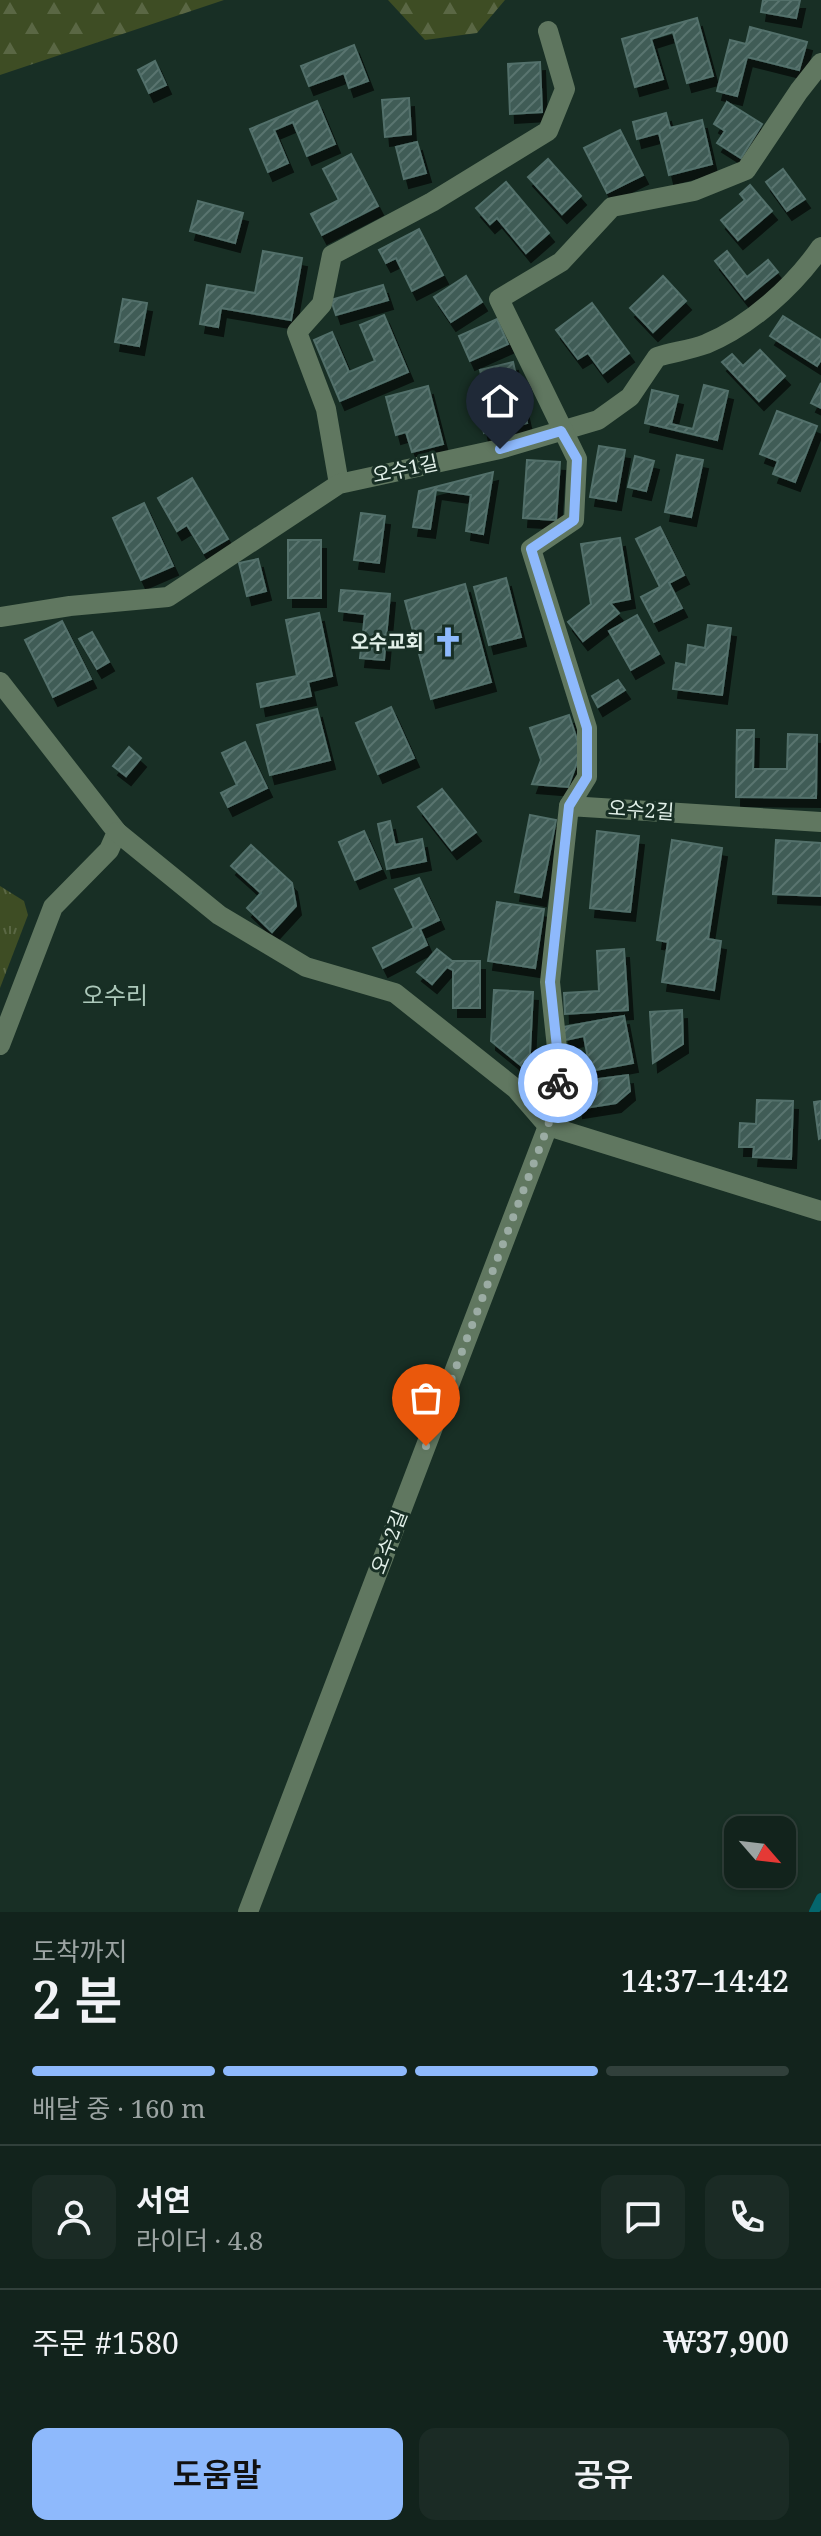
<!DOCTYPE html>
<html lang="ko">
<meta charset="utf-8">
<style>
:root{--surface:#12231c;--page:#1b2b25;--text:#f1f3f6;--muted:#9ca4a3;--line:#31403b;--accent:#8eb9fc}
body{margin:0;font-family:"Noto Serif","Noto Sans KR",serif;background:var(--page);color:var(--text);height:100vh;display:flex;flex-direction:column;font-size:30px;white-space:nowrap}
*{box-sizing:border-box;margin:0}
p{font-size:26px;color:var(--muted)}
.icon{flex:none;width:44px;height:44px;fill:none;stroke:currentColor;stroke-width:2;stroke-linecap:round;stroke-linejoin:round}
.map{position:relative;height:1912px;overflow:hidden}
.side{display:flex;flex-direction:column;background:var(--surface);flex:1}
.side>*{flex:none}
.needle{width:52px;rotate:118deg}
.fabs{position:absolute;left:724px;top:1816px;display:grid;gap:16px}
.fabs a{display:grid;place-items:center;width:72px;height:72px;border-radius:16px;background:var(--surface);box-shadow:0 2px 6px #0004,0 0 0 2px var(--line);font-size:40px}
.pin{position:absolute;display:grid;place-items:center;width:68px;height:68px;color:#fff;margin:-82px -34px;border-radius:50% 50% 50% 0;rotate:-45deg;box-shadow:0 0 8px #0007}
.pin .icon{rotate:45deg}
.courier{position:absolute;display:grid;place-items:center;width:80px;height:80px;margin:-40px;border:6px solid #8eb9fc;border-radius:50%;background:#fff;color:#222;box-shadow:0 2px 10px #0007}
.overview em{font-style:normal;font-weight:600}
.overview div{display:flex;flex-direction:column-reverse}
.overview{display:flex;align-items:center;justify-content:space-between;height:136px;padding:0 32px}
h1{font-size:52px;font-weight:600;line-height:60px}
.bar{display:grid;grid-template-columns:repeat(4,1fr);gap:12px 8px;align-content:center;height:96px;padding:0 32px}
.bar i{height:10px;border-radius:6px;background:var(--line)}
.bar .selected{background:var(--accent)}
.bar p{grid-column:span 4}
.line{display:flex;align-items:center;gap:20px;padding:0 32px;border-top:2px solid var(--line)}
.line div{flex:1}
.round{display:grid;place-items:center;flex:none;width:84px;height:84px;border-radius:16px;background:var(--page)}
.action{display:flex;gap:16px;margin-top:auto;padding:16px 32px}
.action a{flex:1;height:92px;border-radius:16px;background:var(--accent);color:#111;font-size:32px;font-weight:600;line-height:92px;text-align:center}
.action a+a{background:var(--page);color:var(--text)}
.map>svg:first-child{display:block}
.grass{fill:url(#grass-tufts)}
.forest{fill:url(#forest-firs)}
.lines{fill:none;stroke-linecap:round;stroke-linejoin:round}
.stream{stroke:#04666d;stroke-width:10}
.building{fill:url(#building-hatch);stroke:#52706b;stroke-width:2;filter:url(#shadow)}
.minor{stroke:#607760;stroke-width:20}
.done{stroke:#9baca4;stroke-width:8;stroke-dasharray:0 14.4}
.route{stroke:#8eb9fc;stroke-width:10}
.labels{text-anchor:middle;stroke-width:6;stroke-linejoin:round;paint-order:stroke}
.street-label{font-size:20px;fill:#e2f0e9;stroke:#182f25}
.poi-label{font-size:20px;font-weight:bold;fill:#e2f0e9;stroke:#182f25;text-anchor:end}
.quarter-label{font-size:24px;fill:#acc8ba;stroke:#182f25}
</style>
<div class="map">
<svg width="821" height="1912" viewBox="0 0 821 1912">
<defs>
<pattern id="grass-tufts" width="24" height="20" patternUnits="userSpaceOnUse" patternTransform="scale(2)"><rect width="24" height="20" fill="#3e4d24"/><path d="M3 7l-1-3M5 7V3M7 7l1-3M15 17l-1-3M17 17v-4M19 17l1-3" fill="none" stroke="#5a6744"/></pattern>
<pattern id="forest-firs" width="22" height="20" patternUnits="userSpaceOnUse" patternTransform="scale(2)"><rect width="22" height="20" fill="#3e4d24"/><path d="M5 1l3.5 6h-7zM16 11l3.5 6h-7z" fill="#5a6744"/></pattern>
<pattern id="building-hatch" width="6" height="6" patternUnits="userSpaceOnUse" patternTransform="scale(2)"><rect width="6" height="6" fill="#3f5c57"/><path d="M-1 1l2-2M0 6l6-6M5 7l2-2" fill="none" stroke="#5a746f"/></pattern>
<filter id="shadow"><feDropShadow dx="5" dy="9" stdDeviation="0" flood-color="#0009"/></filter>
</defs>
<rect width="100%" height="100%" fill="#182f25"/>
<path class="grass" d="M0 886 24 901 28 915 0 988Z"/>
<g class="forest">
<path d="M0 0H224L0 75Z"/>
<path d="M388 0H505L477 33 425 40Z"/>
</g>
<g class="lines">
<path class="stream" d="M814 1912 821 1898"/>
</g>
<g class="building">
<path d="M763 0H800L796 18 761 12Z"/>
<path d="M697 18 713 76 687 83 673 32 651 39 663 79 635 87 622 39Z"/>
<path d="M750 27 807 42 799 70 747 57 737 96 717 91 730 40 746 44Z"/>
<path d="M354 45 368 81 349 88 344 73 309 86 301 66Z"/>
<path d="M155 61 166 85 149 93 138 70Z"/>
<path d="M540 62 542 112 510 114 508 64Z"/>
<path d="M409 98 411 134 385 137 382 100Z"/>
<path d="M317 101 335 144 307 156 293 122 274 130 288 163 268 172 250 129Z"/>
<path d="M727 102 762 124 741 158 717 143 725 131 714 124Z"/>
<path d="M666 113 670 128 702 120 712 164 669 175 659 133 637 139 633 122Z"/>
<path d="M620 130 643 175 607 193 584 148Z"/>
<path d="M417 142 426 173 404 179 396 147Z"/>
<path d="M351 154 378 206 322 235 311 214 339 200 323 169Z"/>
<path d="M548 159 581 196 562 214 528 177Z"/>
<path d="M783 169 805 199 787 211 766 182Z"/>
<path d="M506 182 549 233 526 253 497 218 490 224 476 208Z"/>
<path d="M750 185 772 211 738 240 721 220 745 200 740 194Z"/>
<path d="M198 201 243 213 235 243 190 231Z"/>
<path d="M419 229 443 275 412 291 396 258 386 263 379 250Z"/>
<path d="M263 251 302 258 291 320 221 308 218 327 200 324 207 285 255 293Z"/>
<path d="M727 251 747 277 768 260 778 272 745 299 715 261Z"/>
<path d="M466 276 482 302 451 322 434 297Z"/>
<path d="M663 276 686 301 653 332 630 308Z"/>
<path d="M383 285 388 300 336 315 331 300Z"/>
<path d="M123 299 147 303 139 346 115 342Z"/>
<path d="M592 303 629 353 603 373 588 353 578 359 556 330Z"/>
<path d="M384 315 408 372 340 401 314 340 332 332 349 372 375 361 360 325Z"/>
<path d="M783 316 821 340V360L817 366 770 336Z"/>
<path d="M497 319 508 344 470 361 459 336Z"/>
<path d="M760 350 785 376 759 401 722 362 732 354 743 366Z"/>
<path d="M513 362 527 423 484 433 479 409 489 408 480 370Z"/>
<path d="M821 383V408L811 403Z"/>
<path d="M704 385 728 391 717 440 645 423 652 390 678 396 671 424 693 429Z"/>
<path d="M428 386 443 444 412 452 406 432 396 435 386 397Z"/>
<path d="M777 411 817 426 795 482 773 474 778 461 760 454Z"/>
<path d="M599 446 625 450 616 501 590 497Z"/>
<path d="M677 455 703 460 691 517 665 512Z"/>
<path d="M635 456 654 461 646 491 628 487Z"/>
<path d="M527 460 560 462 556 520 523 518Z"/>
<path d="M493 472 483 534 466 531 471 495 436 490 430 529 413 527 419 491Z"/>
<path d="M192 478 228 539 204 553 187 525 177 531 158 498Z"/>
<path d="M144 503 173 566 141 580 113 518Z"/>
<path d="M361 513 385 516 379 563 354 560Z"/>
<path d="M660 527 684 575 669 583 682 608 654 622 641 597 660 587 636 539Z"/>
<path d="M620 538 630 599 610 603 619 613 583 641 568 622 591 604 581 544Z"/>
<rect x="288" y="540" width="33" height="58"/>
<path d="M258 559 266 591 247 596 239 563Z"/>
<path d="M506 578 521 637 489 645 474 587Z"/>
<path d="M465 584 491 682 431 699 405 601Z"/>
<path d="M341 590 390 594 384 660 360 658 365 614 339 611Z"/>
<path d="M319 613 332 676 308 682 311 696 261 707 257 684 297 676 286 620Z"/>
<path d="M637 615 659 654 631 670 609 631Z"/>
<path d="M62 621 91 679 53 697 25 640Z"/>
<path d="M708 625 731 628 722 695 673 689 676 663 686 665 688 645 705 648Z"/>
<path d="M92 632 109 662 97 669 79 639Z"/>
<path d="M618 680 625 690 598 707 592 696Z"/>
<path d="M391 707 414 758 378 774 356 723Z"/>
<path d="M317 709 330 760 270 775 257 725Z"/>
<path d="M569 715 581 752 568 787 532 784 541 760 530 728Z"/>
<path d="M737 730H754L753 769H787L788 734 817 735 816 798 736 797Z"/>
<path d="M245 742 267 788 228 807 221 793 237 785 222 753Z"/>
<path d="M129 747 141 758 126 776 113 766Z"/>
<path d="M442 789 476 832 452 850 418 807Z"/>
<path d="M530 815 556 820 541 897 515 892Z"/>
<path d="M390 821 395 845 422 839 426 861 387 869 378 824Z"/>
<path d="M364 831 381 869 355 880 339 842Z"/>
<path d="M597 831 639 836 630 912 590 908Z"/>
<path d="M672 840 722 848 708 939 721 941 714 990 662 982 668 942 657 940Z"/>
<path d="M776 840 821 843V896L773 894Z"/>
<path d="M251 845 292 883 296 906 272 932 247 908 261 893 231 866Z"/>
<path d="M419 878 439 920 420 929 427 945 383 968 373 948 414 928 395 889Z"/>
<path d="M497 902 544 909 535 968 488 961Z"/>
<path d="M437 949 452 961H480V1008H453V970L447 967 432 984 417 972Z"/>
<path d="M624 949 628 1010 565 1014 564 993 599 991 597 951Z"/>
<path d="M494 990 533 992 529 1072 491 1041Z"/>
<path d="M682 1010 683 1044 653 1063 650 1012Z"/>
<path d="M624 1016 633 1063 590 1071 584 1036 565 1040 563 1027Z"/>
<path d="M628 1075 630 1091 616 1103 578 1109 575 1082Z"/>
<path d="M757 1100 793 1101 791 1159 753 1157 754 1147H739L740 1123 756 1124Z"/>
<path d="M821 1101V1138L819 1139 814 1102Z"/>
</g>
<g class="lines">
<g class="minor">
<path d="M339 484 326 409 297 332 322 304 332 255 432 202 548 131 565 89 548 31"/>
<path d="M0 617 70 606 168 597 339 484 500 449 598 420 630 397 657 357C673 352 690 350 706 344 750 326 794 286 821 247"/>
<path d="M0 682 117 832 109 850 53 907 0 1045"/>
<path d="M569 806 587 777V728L531 549 574 520 577 459 499 299 561 262 612 207 694 191 746 170 799 91 821 63"/>
<path d="M117 832 219 915 306 967 395 993 516 1089 548 1126 821 1211"/>
<path d="M248 1912 548 1126 560 1076 550 982 569 806 821 822"/>
</g>
</g>
<g class="lines">
<path class="done" d="M426 1446 548 1126 558 1083"/>
<path class="route" d="M500 449 561 431 577 459 574 520 531 549 587 728V777L569 806 550 982 560 1076 558 1083"/>
</g>
<defs>
<g id="church-bare" transform="scale(2.4)"><path d="M-1.2-6h2.4v3.5h3.3v2.4h-3.3V6h-2.4V-.1h-3.3v-2.4h3.3Z" fill="#8eb9fc" stroke="#182f25" stroke-width="2.5" paint-order="stroke"/></g>
</defs>
<g fill-rule="evenodd">
<use href="#church-bare" x="448" y="642"/>
</g>
<g class="labels">
<g class="street-label">
<text transform="translate(405 469) rotate(-12)" y="7">오수1길</text>
<text transform="translate(641 810) rotate(4)" y="7">오수2길</text>
<text transform="translate(389 1542) rotate(-69)" y="7">오수2길</text>
</g>
<g class="poi-label">
<text x="424" y="649">오수교회</text>
</g>
<g class="quarter-label">
<text x="115" y="1004">오수리</text>
</g>
</g>
</svg>
<div class="fabs">
<a><svg class="needle" viewBox="-14 -14 28 28"><path d="M0-13l5 13h-10z" fill="#e53935"/><path d="M0 13l5-13h-10z" fill="#9ca4a3"/></svg></a>
</div>
<div class="pin" style="left:426px;top:1446px;background:#ea580c"><svg class="icon" aria-label="bag" viewBox="0 0 24 24"><path d="M5 8h14l-1 12H6zM9 8a3 3 0 0 1 6 0"/></svg></div>
<div class="pin" style="left:500px;top:449px;background:#1f2937"><svg class="icon" aria-label="home" viewBox="0 0 24 24"><path d="M3 11l9-7 9 7M6 9v11h12V9"/></svg></div>
<div class="courier" style="left:558px;top:1083px"><svg class="icon" aria-label="bike" viewBox="0 0 24 24"><circle cx="6" cy="16" r="4"/><circle cx="18" cy="16" r="4"/><path d="M6 16l4-8h5l3 8M10 8l3 8H6M13 5h3"/></svg></div>
</div>
<section class="side">
<div class="overview"><div><h1>2 분</h1><p>도착까지</p></div><em>14:37–14:42</em></div>
<div class="bar"><i class="selected"></i><i class="selected"></i><i class="selected"></i><i></i><p>배달 중 · 160 m</p></div>
<div class="line" style="height:144px"><a class="round"><svg class="icon" aria-label="person" viewBox="0 0 24 24"><circle cx="12" cy="8" r="4"/><path d="M4 21q1-7 8-7t8 7"/></svg></a><div><b>서연</b><p>라이더 · 4.8</p></div><a class="round"><svg class="icon" aria-label="chat" viewBox="0 0 24 24"><path d="M4 5h16v11H9l-5 4z"/></svg></a><a class="round"><svg class="icon" aria-label="phone" viewBox="0 0 24 24"><path d="M5 4h4l2 5-3 2q2 4 5 5l2-3 5 2v4C11 20 4 13 5 4z"/></svg></a></div>
<div class="line" style="height:104px"><div>주문 #1580</div><b>₩37,900</b></div>
<div class="action"><a>도움말</a><a>공유</a></div>
</section>
